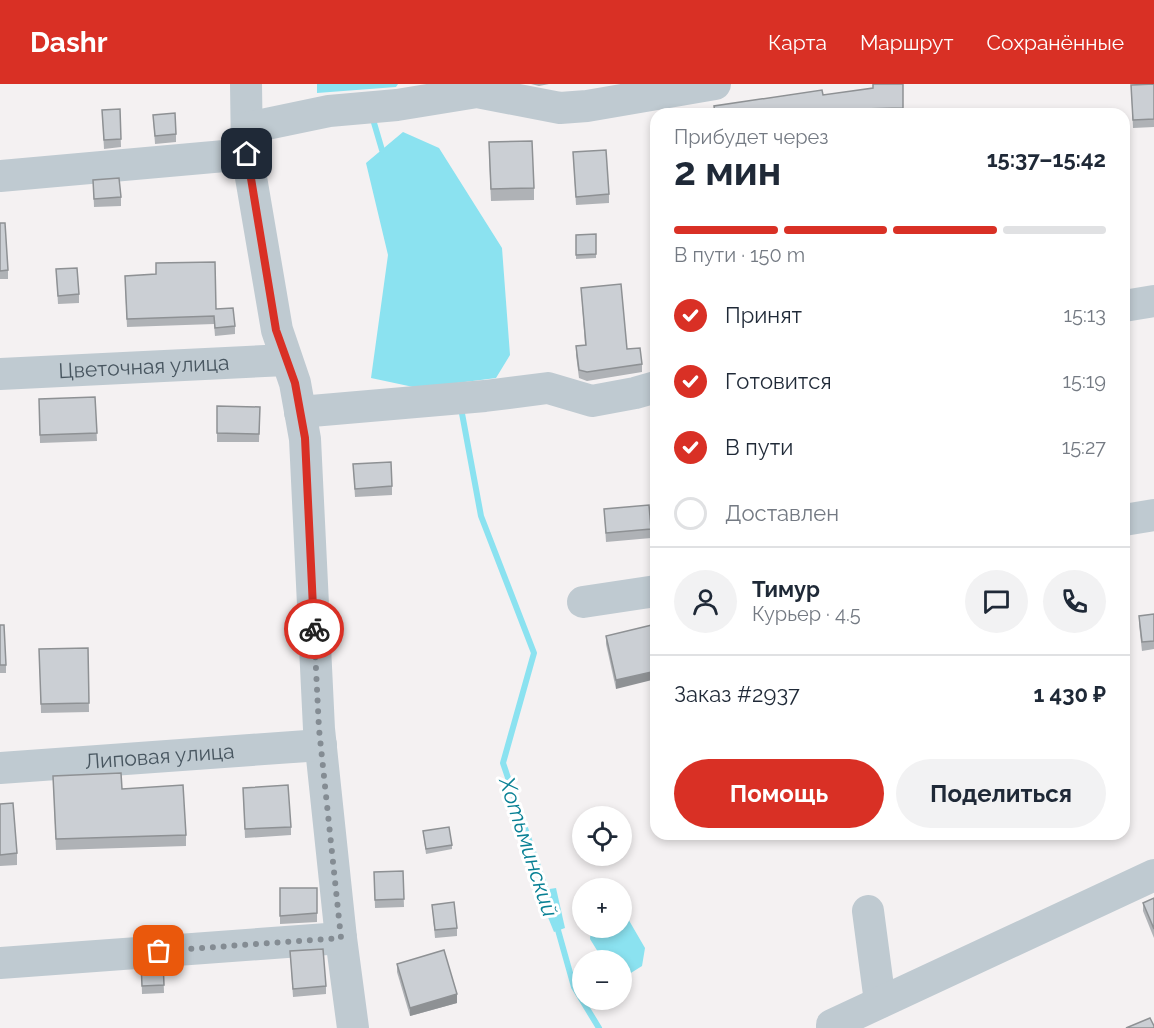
<!DOCTYPE html>
<html lang="ru">
<meta charset="utf-8">
<style>
:root{--surface:#fff;--page:#f2f2f3;--text:#1f2937;--muted:#747a83;--line:#e0e1e3;--accent:#d93025}
body{margin:0;font-family:Raleway,sans-serif;background:var(--page);color:var(--text);height:100vh;display:flex;flex-direction:column;font-size:22px;white-space:nowrap}
*{box-sizing:border-box;margin:0}
p{font-size:20px;color:var(--muted)}
.icon{flex:none;width:33px;height:33px;fill:none;stroke:currentColor;stroke-width:2;stroke-linecap:round;stroke-linejoin:round}
.map{position:relative;flex:1;overflow:hidden}
.side{position:absolute;left:650px;top:24px;width:480px;height:732px;display:flex;flex-direction:column;background:var(--surface);border-radius:18px;box-shadow:0 3px 9px #0003}
.side>*{flex:none}
.controls{position:absolute;left:572px;top:722px;display:grid;gap:12px}
.controls a{display:grid;place-items:center;width:60px;height:60px;border-radius:50%;background:var(--surface);box-shadow:0 3px 9px #0003;font-size:30px}
.pin{position:absolute;display:grid;place-items:center;width:51px;height:51px;color:#fff;margin:-26px;border-radius:12px;box-shadow:0 3px 9px #0006}
.courier{position:absolute;display:grid;place-items:center;width:60px;height:60px;margin:-30px;border:4px solid #d93025;border-radius:50%;background:#fff;color:#222;box-shadow:0 2px 8px #0007}
.head em{font-style:normal;font-weight:700}
.head div{display:flex;flex-direction:column-reverse}
.head{display:flex;align-items:center;justify-content:space-between;height:102px;padding:0 24px}
h1{font-size:39px;font-weight:700;line-height:45px}
.bar{display:grid;grid-template-columns:repeat(4,1fr);gap:9px 6px;align-content:center;height:72px;padding:0 24px}
.bar i{height:8px;border-radius:4px;background:var(--line)}
.bar .current{background:var(--accent)}
.bar p{grid-column:span 4}
.line{display:flex;align-items:center;gap:15px;padding:0 24px;border-top:2px solid var(--line)}
.line div{flex:1}
.round{display:grid;place-items:center;flex:none;width:63px;height:63px;border-radius:32px;background:var(--page)}
ol{padding:0 24px;list-style:none}
li{display:flex;align-items:center;gap:18px;height:66px}
li p{margin-inline-start:auto}
li .icon{padding:6px;border-radius:50%;background:var(--accent);color:#fff;stroke-width:4}
li:last-child{color:var(--muted)}
li i{width:33px;height:33px;border:3px solid var(--line);border-radius:50%}
.primary-button{display:flex;gap:12px;margin-top:auto;padding:12px 24px}
.primary-button a{flex:1;height:69px;border-radius:36px;background:var(--accent);color:#fff;font-size:24px;font-weight:700;line-height:69px;text-align:center}
.primary-button a+a{background:var(--page);color:var(--text)}
header{display:flex;align-items:center;gap:36px;box-sizing:border-box;height:84px;padding:0 30px;background:var(--accent);color:#fff}
header strong{font-size:28px}
nav{display:flex;gap:33px;margin-inline-start:auto;font-size:21px}
.map>svg:first-child{display:block}
.water{fill:#8be2f0}
.lines{fill:none;stroke-linecap:round;stroke-linejoin:round}
.stream{stroke:#8be2f0;stroke-width:6}
.minor{stroke:#bfcad1;stroke-width:32}
.wall{fill:#afb2b6}
.shaded-wall{fill:#8e9194}
.building{fill:#cbcfd4;stroke:#8e9194;stroke-width:1.5}
.done{stroke:#848c93;stroke-width:6;stroke-dasharray:0 10.8}
.route{stroke:#d93025;stroke-width:8}
.labels{text-anchor:middle;stroke-width:6;stroke-linejoin:round;paint-order:stroke}
.street-label{font-size:21px;fill:#485660;stroke:#fff}
.water-label{font-size:22px;font-style:italic;fill:#088094;stroke:#fff}
</style>
<header>
<strong>Dashr</strong>
<nav><a>Карта</a><a>Маршрут</a><a>Сохранённые</a></nav>
</header>
<div class="map">
<svg width="1154" height="944" viewBox="0 0 1154 944">
<rect width="100%" height="100%" fill="#f4f1f2"/>
<g class="water">
<path d="M317 0H398L396 3 317 9Z"/>
<path d="M403 48 439 64 502 164 510 271 496 294 418 304 371 294 388 171 366 79Z"/>
<path d="M556 804 565 844 554 848 545 826 543 806Z"/>
<path d="M621 833H627L645 864 642 882 626 892 621 889V876H603L590 855 591 843H621Z"/>
</g>
<g class="lines">
<g class="stream">
<path d="M372 32 382 66"/>
<path d="M461 324 481 432 534 569 503 679 548 812"/>
<path d="M556 839 574 903 599 944"/>
</g>
<g class="minor">
<path d="M246 0 247 70 277 246 295 299 305 355 319 645 341 854 353 944"/>
<path d="M247 44 329 27 397 21 477 8 560 24 587 22 715 0"/>
<path d="M0 92 247 70"/>
<path d="M1124 222 1154 217"/>
<path id="s1" d="M0 290 286 276"/>
<path d="M300 328 485 312 548 304 592 317 635 309 656 303"/>
<path d="M1124 436 1154 431"/>
<path d="M583 518 656 507"/>
<path id="s2" d="M0 684 321 661"/>
<path d="M868 827 880 918"/>
<path d="M0 879 341 854"/>
<path d="M832 944V941L1154 791"/>
</g>
</g>
<g class="wall">
<path d="M531 0H549L539 2Z"/>
<path d="M903 0V30H714V22L823 11Z"/>
<path d="M1154 0V43L1133 44 1131 1Z"/>
<path d="M120 25 121 63 104 65 102 26Z"/>
<path d="M153 31 176 50V58L155 60Z"/>
<path d="M573 68 609 110V119L576 121Z"/>
<path d="M489 71 534 104V116L491 117Z"/>
<path d="M93 96 121 113V122L94 123Z"/>
<path d="M0 139 8 186V195H0Z"/>
<path d="M596 150V174L576 175V151Z"/>
<path d="M56 185 79 210V219L58 220Z"/>
<path d="M156 190 216 225 235 242V250L215 252 214 240 127 243 125 200Z"/>
<path d="M581 204 627 265 642 280V288L587 297 579 294 576 271V262L585 261Z"/>
<path d="M95 313 97 357 40 359 39 324Z"/>
<path d="M217 322 260 323 259 358H217Z"/>
<path d="M353 380 392 402V411L355 413Z"/>
<path d="M604 425 651 445V454L606 458Z"/>
<path d="M1154 530V565L1142 567 1139 540V532Z"/>
<path d="M656 540 616 605 606 560V552Z"/>
<path d="M0 541 6 581V589H0Z"/>
<path d="M88 564 89 628 41 629 39 565Z"/>
<path d="M53 692 122 705 186 751V762L56 766Z"/>
<path d="M243 704 291 743V751L245 754Z"/>
<path d="M0 720 17 769V781L0 782Z"/>
<path d="M423 747 452 761V765L426 770Z"/>
<path d="M403 787 404 823 375 824 374 788Z"/>
<path d="M280 804H317V838L280 840Z"/>
<path d="M1154 814V854L1143 827V819Z"/>
<path d="M432 821 457 844V852L435 854Z"/>
<path d="M290 867 326 902V910L293 913Z"/>
<path d="M163 877 164 909 142 910 141 878Z"/>
<path d="M397 880 457 919 410 932 397 888Z"/>
</g>
<g class="shaded-wall">
<path d="M656 587V595L616 605V596Z"/>
<path d="M457 910V919L410 932V924Z"/>
</g>
<g class="building">
<path d="M873 0H903V24L861 25V27L838 30H715L714 22 822 6 823 11 873 4Z"/>
<path d="M1154 0V35L1133 36 1131 1Z"/>
<path d="M120 25 121 55 104 56 102 26Z"/>
<path d="M175 29 176 50 155 52 153 31Z"/>
<path d="M532 57 534 104 491 105 489 58Z"/>
<path d="M606 66 609 110 576 113 573 68Z"/>
<path d="M119 94 121 113 94 115 93 96Z"/>
<path d="M0 139H5L8 186 0 187Z"/>
<path d="M596 150V170L576 171V151Z"/>
<path d="M215 178 216 225 233 224 235 242 215 244 214 232 127 235 125 192 156 190V179Z"/>
<path d="M77 184 79 210 58 212 56 185Z"/>
<path d="M621 200 627 265 640 264 642 280 587 288 579 286 576 262 586 261 581 204Z"/>
<path d="M95 313 97 349 40 351 39 315Z"/>
<path d="M217 322 260 323 259 350 217 349Z"/>
<path d="M391 378 392 402 355 405 353 380Z"/>
<path d="M649 421 651 445 606 449 604 425Z"/>
<path d="M1154 530V557L1142 558 1139 532Z"/>
<path d="M656 540V587L616 596 606 552Z"/>
<path d="M0 541H4L6 581H0Z"/>
<path d="M88 564 89 619 41 620 39 565Z"/>
<path d="M121 689 122 705 183 701 186 751 56 755 53 692Z"/>
<path d="M288 701 291 743 245 745 243 704Z"/>
<path d="M13 719 17 769 0 771V720Z"/>
<path d="M449 743 452 761 426 765 423 747Z"/>
<path d="M403 787 404 815 375 816 374 788Z"/>
<path d="M280 804H317V829L280 832Z"/>
<path d="M1154 814V845L1143 819Z"/>
<path d="M454 818 457 844 435 846 432 821Z"/>
<path d="M323 865 326 902 293 905 290 867Z"/>
<path d="M444 866 457 910 410 924 397 880Z"/>
<path d="M163 877 164 901 142 902 141 878Z"/>
<path d="M1150 934 1154 942V944H1126Z"/>
</g>
<g class="lines">
<path class="done" d="M159 867 341 854 319 645 314 545"/>
<path class="route" d="M247 70 276 246 295 299 305 354 314 545"/>
</g>
<g class="labels">
<g class="street-label">
<text dy="7" stroke="none"><textPath href="#s1" startOffset="144">Цветочная улица</textPath></text>
<text dy="7" stroke="none"><textPath href="#s2" startOffset="160">Липовая улица</textPath></text>
</g>
<g class="water-label">
<text transform="translate(529 763) rotate(72)" y="8">Хотьминский</text>
</g>
</g>
</svg>
<div class="controls">
<a><svg class="icon" aria-label="locate" viewBox="0 0 24 24"><circle cx="12" cy="12" r="6"/><path d="M12 2v4M12 18v4M2 12h4M18 12h4"/></svg></a>
<a>+</a>
<a>−</a>
</div>
<div class="pin" style="left:159px;top:867px;background:#ea580c"><svg class="icon" aria-label="bag" viewBox="0 0 24 24"><path d="M5 8h14l-1 12H6zM9 8a3 3 0 0 1 6 0"/></svg></div>
<div class="pin" style="left:247px;top:70px;background:#1f2937"><svg class="icon" aria-label="home" viewBox="0 0 24 24"><path d="M3 11l9-7 9 7M6 9v11h12V9"/></svg></div>
<div class="courier" style="left:314px;top:545px"><svg class="icon" aria-label="bike" viewBox="0 0 24 24"><circle cx="6" cy="16" r="4"/><circle cx="18" cy="16" r="4"/><path d="M6 16l4-8h5l3 8M10 8l3 8H6M13 5h3"/></svg></div>
<section class="side">
<div class="head"><div><h1>2 мин</h1><p>Прибудет через</p></div><em>15:37–15:42</em></div>
<div class="bar"><i class="current"></i><i class="current"></i><i class="current"></i><i></i><p>В пути · 150 m</p></div>
<ol>
<li><svg class="icon" aria-label="check" viewBox="0 0 24 24"><path d="M5 12l5 5 9-10"/></svg>Принят<p>15:13</p></li>
<li><svg class="icon" aria-label="check" viewBox="0 0 24 24"><path d="M5 12l5 5 9-10"/></svg>Готовится<p>15:19</p></li>
<li><svg class="icon" aria-label="check" viewBox="0 0 24 24"><path d="M5 12l5 5 9-10"/></svg>В пути<p>15:27</p></li>
<li><i></i>Доставлен</li>
</ol>
<div class="line" style="height:108px"><a class="round"><svg class="icon" aria-label="person" viewBox="0 0 24 24"><circle cx="12" cy="8" r="4"/><path d="M4 21q1-7 8-7t8 7"/></svg></a><div><b>Тимур</b><p>Курьер · 4.5</p></div><a class="round"><svg class="icon" aria-label="chat" viewBox="0 0 24 24"><path d="M4 5h16v11H9l-5 4z"/></svg></a><a class="round"><svg class="icon" aria-label="phone" viewBox="0 0 24 24"><path d="M5 4h4l2 5-3 2q2 4 5 5l2-3 5 2v4C11 20 4 13 5 4z"/></svg></a></div>
<div class="line" style="height:78px"><div>Заказ #2937</div><b>1 430 ₽</b></div>
<div class="primary-button"><a>Помощь</a><a>Поделиться</a></div>
</section>
</div>
